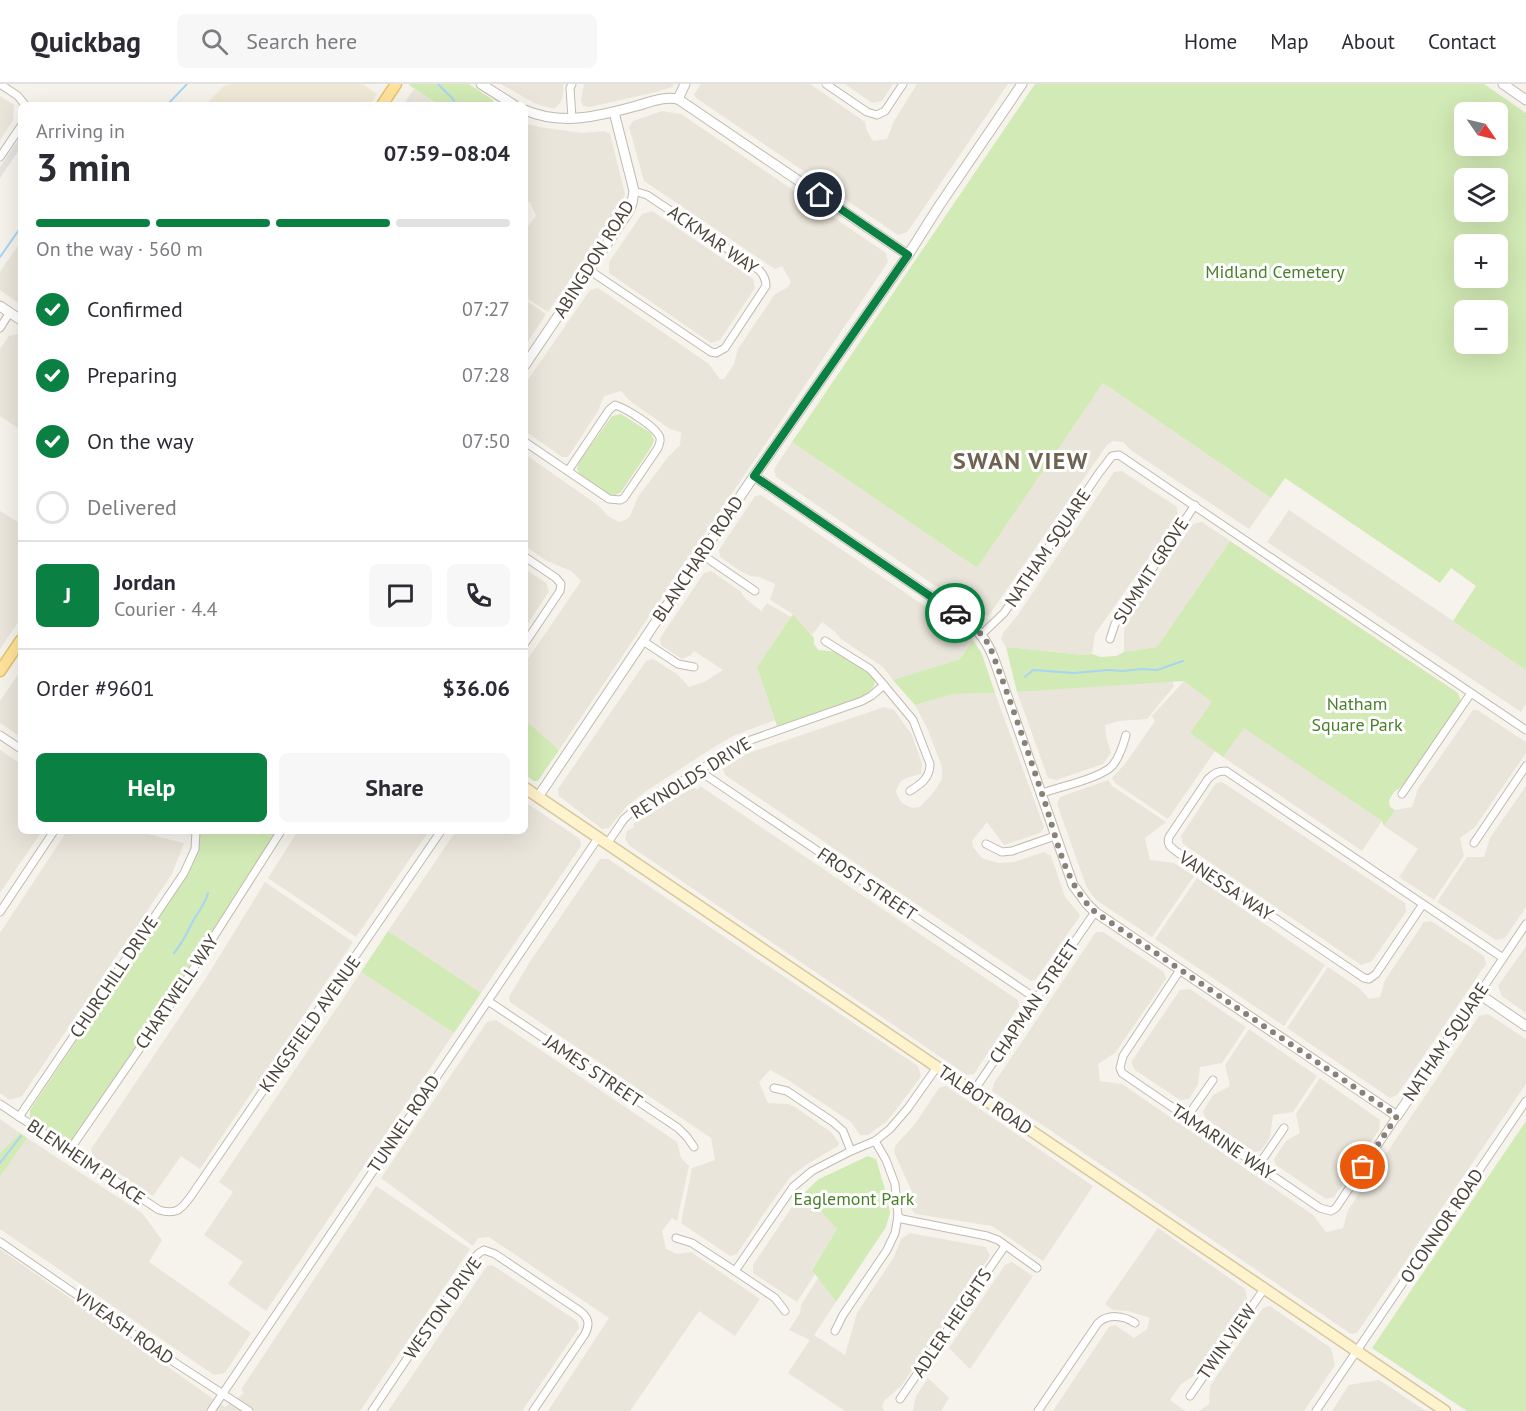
<!DOCTYPE html>
<meta charset="utf-8">
<style>
:root{--surface:#fff;--page:#f7f7f7;--text:#2b2b33;--muted:#7c7c81;--line:#e1e1e2;--accent:#0b8043}
body{margin:0;font-family:"PT Sans",sans-serif;background:var(--page);color:var(--text);height:100vh;display:flex;flex-direction:column;font-size:22px;white-space:nowrap}
*{box-sizing:border-box;margin:0}
p{font-size:20px;color:var(--muted)}
.icon{flex:none;width:33px;height:33px;fill:none;stroke:currentColor;stroke-width:2;stroke-linecap:round;stroke-linejoin:round}
.map{position:relative;flex:1;overflow:hidden}
.side{position:absolute;left:18px;top:18px;width:510px;height:732px;display:flex;flex-direction:column;background:var(--surface);border-radius:9px;box-shadow:0 6px 24px #0002}
.side>*{flex:none}
.needle{width:39px;rotate:124deg}
.fabs{position:absolute;left:1454px;top:18px;display:grid;gap:12px}
.fabs a{display:grid;place-items:center;width:54px;height:54px;border-radius:9px;background:var(--surface);box-shadow:0 6px 24px #0002;font-size:30px}
.pin{position:absolute;display:grid;place-items:center;width:51px;height:51px;color:#fff;margin:-26px;border:3px solid #fff;border-radius:50%;box-shadow:0 2px 6px #0007}
.courier{position:absolute;display:grid;place-items:center;width:60px;height:60px;margin:-30px;border:4px solid #0b8043;border-radius:50%;background:#fff;color:#222;box-shadow:0 2px 8px #0007}
.overview em{font-style:normal;font-weight:700}
.overview div{display:flex;flex-direction:column-reverse}
.overview{display:flex;align-items:center;justify-content:space-between;height:102px;padding:0 18px}
h1{font-size:39px;font-weight:700;line-height:45px}
.bar{display:grid;grid-template-columns:repeat(4,1fr);gap:9px 6px;align-content:center;height:72px;padding:0 18px}
.bar i{height:8px;border-radius:4px;background:var(--line)}
.bar .active{background:var(--accent)}
.bar p{grid-column:span 4}
.line{display:flex;align-items:center;gap:15px;padding:0 18px;border-top:2px solid var(--line)}
.line div{flex:1}
.round{display:grid;place-items:center;flex:none;width:63px;height:63px;border-radius:9px;background:var(--page)}
ol{padding:0 18px;list-style:none}
li{display:flex;align-items:center;gap:18px;height:66px}
li p{margin-inline-start:auto}
li .icon{padding:6px;border-radius:50%;background:var(--accent);color:#fff;stroke-width:4}
li:last-child{color:var(--muted)}
li i{width:33px;height:33px;border:3px solid var(--line);border-radius:50%}
.primary-button{display:flex;gap:12px;margin-top:auto;padding:12px 18px}
.primary-button a{flex:1;height:69px;border-radius:9px;background:var(--accent);color:#fff;font-size:24px;font-weight:700;line-height:69px;text-align:center}
.primary-button a+a{background:var(--page);color:var(--text)}
header{display:flex;align-items:center;gap:36px;box-sizing:border-box;height:84px;padding:0 30px;background:var(--surface);border-bottom:2px solid var(--line)}
header strong{font-size:28px}
nav{display:flex;gap:33px;margin-inline-start:auto;font-size:21px}
.search{width:420px;height:54px;background:var(--page);display:flex;align-items:center;gap:15px;box-sizing:border-box;padding:0 21px;border-radius:9px;color:var(--muted);font-size:22px}
.map>svg:first-child{display:block}
.residential{fill:#eae5da}
.education{fill:#efe8d6}
.green{fill:#d2eab5;fill-rule:evenodd}
.parking{fill:#e5e3e0}
.lines{fill:none;stroke-linecap:round;stroke-linejoin:round}
.stream{stroke:#a9d4f2;stroke-width:2}
.minor-casing{stroke:#c2bbae;stroke-width:9}
.tertiary-casing{stroke:#c2bbae;stroke-width:11}
.secondary-casing{stroke:#d6c79b;stroke-width:13}
.primary-casing{stroke:#e6c16a;stroke-width:13}
.minor{stroke:#fff;stroke-width:7}
.tertiary{stroke:#fff;stroke-width:9}
.secondary{stroke:#fff3cd;stroke-width:10}
.primary{stroke:#ffe39c;stroke-width:10}
.done{stroke:#878178;stroke-width:6;stroke-dasharray:0 10.8}
.route{stroke:#0b8043;stroke-width:8}
.labels{text-anchor:middle;stroke-width:6;stroke-linejoin:round;paint-order:stroke}
.street-label{font-size:18px;fill:#4b4439;stroke:#fff}
.park-label{font-size:18px;fill:#4a7f2a;stroke:#fff}
.district-label{font-size:24px;font-weight:bold;letter-spacing:1.5px;fill:#6e6250;stroke:#fff}
</style>
<header>
<strong>Quickbag</strong>
<div class="search"><svg class="icon" aria-label="search" viewBox="0 0 24 24"><circle cx="10" cy="10" r="6"/><path d="M15 15l6 6"/></svg>Search here</div>
<nav><a>Home</a><a>Map</a><a>About</a><a>Contact</a></nav>
</header>
<div class="map">
<svg width="1526" height="1327" viewBox="0 0 1526 1327">
<rect width="100%" height="100%" fill="#f6f3ec"/>
<g class="residential">
<path d="M501 0H563V10L561 18 554 25 534 19Z"/>
<path d="M584 0H674L672 3 656 8 590 23 583 22 581 16Z"/>
<path d="M701 0H810L865 38 867 47 873 57 887 55 894 37 917 0H1008L917 134 907 148 898 151 696 14 694 10Z"/>
<path d="M845 0H893L882 17 872 19Z"/>
<path d="M414 5 439 21H403Z"/>
<path d="M0 12 14 21 13 36 0 56Z"/>
<path d="M662 27 681 30 886 169 888 178 559 666 529 639 525 631V579L581 497 571 487 547 477 525 462V370L599 422 608 432 619 438 625 436 630 432 638 413 668 373 680 361 681 348 670 345 630 317 621 307 604 312 598 327 568 373H562L525 347V300L590 206 598 204 709 280 720 295H724L734 280 738 265 775 210 788 203 791 198 782 182 775 185 644 97 629 43 633 37Z"/>
<path d="M525 39 539 43 582 49 604 47 610 50 625 110 623 118 548 228 525 213V146L536 132 530 118H525Z"/>
<path d="M652 127 753 195 755 204 720 256 711 259 609 189V178L642 130Z"/>
<path d="M21 157V221L0 206V188Z"/>
<path d="M525 216 546 230 525 262Z"/>
<path d="M21 249V346L0 332V265L9 252Z"/>
<path d="M1103 299 1271 414 1249 445 1132 367 1123 358 1112 357 1107 361 989 531 981 533 776 393 774 385 792 358 977 484Z"/>
<path d="M1122 387 1177 423 1178 432 1095 550 1092 570 1084 571 1006 563 1001 555 1003 549 1017 532 1114 388Z"/>
<path d="M761 411 972 554 973 556 960 575 893 596 883 583 841 555 835 548 822 538 812 551 793 530 770 516 775 500 759 493 750 492 739 486 720 473 719 466 755 412Z"/>
<path d="M1289 426 1526 586V620L1521 628 1267 458Z"/>
<path d="M0 427 21 440V534L0 565Z"/>
<path d="M1202 438 1230 457 1157 563 1124 568V541L1193 440Z"/>
<path d="M525 485 546 499 549 507 525 544Z"/>
<path d="M711 487 740 507 745 514 761 527 767 519 791 533 757 583 775 636 735 651 716 662 646 707 627 722 609 744 602 745 559 712 558 705 646 577 653 575 677 590 689 603 706 597 723 586 694 567 691 571 682 575 661 561 660 554 704 489Z"/>
<path d="M21 586V653L0 639V617Z"/>
<path d="M1172 597 1174 602 1147 635 1119 637 1105 641 1106 652 1111 669 1103 680 1056 696 1048 694 1017 608Z"/>
<path d="M1184 597 1213 618 1190 649 1215 667 1168 735 1115 699 1112 694 1125 680 1155 637 1152 632Z"/>
<path d="M995 609 1044 743 1040 749 1004 761 987 738 972 757 973 763 982 774 998 779 1014 778 1044 768 1051 772 1065 813 1078 828 1080 832 1036 895 1031 897 725 691 723 685 746 670 884 623 894 626 912 651 922 680 921 690 906 694 900 698 896 707 898 713 902 719 912 724 920 723 933 709 942 695V683L927 644 915 621 953 610Z"/>
<path d="M1473 626H1477L1526 658V669L1475 743 1460 754 1464 772 1434 816 1399 793 1418 765 1384 742 1395 726 1412 723 1418 705Z"/>
<path d="M1244 643 1382 737 1362 767 1223 673Z"/>
<path d="M0 666 21 680V747H42L0 809Z"/>
<path d="M1108 696 1112 702 1166 738 1145 754 1150 776 1174 779 1194 792 1152 853 1096 816 1087 804 1057 720 1060 713Z"/>
<path d="M1222 698 1405 819 1406 828 1372 877 1361 881 1183 760 1181 752 1216 699Z"/>
<path d="M700 702 1018 916 1019 922 974 990 967 991 630 762 625 755 627 747 634 743 633 740 692 704 698 705Z"/>
<path d="M1526 702V823L1505 854 1496 856 1437 818 1467 773H1484L1490 754Z"/>
<path d="M525 718 580 755 581 762 481 909 388 847 456 747H525Z"/>
<path d="M67 747H135L184 759 172 790 22 1012 10 1016 0 1009V849Z"/>
<path d="M298 747H429L356 853 268 794Z"/>
<path d="M600 775H608L918 982 921 992 899 1022 887 1037 868 1051H860L851 1038 785 994 770 986 759 998 768 1019 788 1020 795 1023 831 1048 839 1059 838 1062 809 1079 791 1092 767 1125 737 1170 730 1172 681 1139 692 1084 715 1076 711 1054 510 918 509 913 529 879Z"/>
<path d="M1197 794 1325 881 1284 942 1155 855Z"/>
<path d="M265 798 353 858 200 1085 181 1072 153 1112 93 1072 91 1065 206 894Z"/>
<path d="M1431 837 1484 872 1486 880 1397 1011 1390 1014 1287 944 1328 883 1359 904 1369 915 1380 913 1385 896 1424 838Z"/>
<path d="M1096 848H1103L1164 888 1166 895 1115 969 1098 980 1100 997 1122 1000 1313 1131 1326 1148 1343 1144 1348 1126 1479 932 1488 930 1526 955V1000L1357 1249 1351 1250 992 1007 994 999Z"/>
<path d="M1526 862V929L1502 912 1498 902Z"/>
<path d="M361 888 454 949 266 1227 228 1200 243 1178 204 1151 233 1108 219 1098Z"/>
<path d="M1190 905 1246 943 1222 979 1200 983 1198 1000 1189 1015 1180 1016 1135 986 1131 978 1180 906Z"/>
<path d="M496 936 677 1058 681 1074 689 1082 677 1137 672 1134 662 1147 666 1165 677 1170 691 1168 760 1215 735 1252 699 1227 630 1327H548L609 1234 489 1153 478 1154 473 1162 381 1094 487 938Z"/>
<path d="M1249 945 1317 992 1293 1028 1273 1031 1270 1053 1261 1067 1254 1068 1205 1034 1203 1027 1213 1011 1230 1002 1225 981Z"/>
<path d="M1320 994 1380 1036 1379 1046 1334 1113 1326 1115 1276 1081 1274 1075 1286 1057 1300 1049 1296 1030Z"/>
<path d="M946 1002 1093 1102 1043 1177 992 1142 915 1130 910 1123 912 1108 894 1068 895 1062 915 1040 939 1004Z"/>
<path d="M0 1035 20 1049 0 1069Z"/>
<path d="M27 1054 142 1129 162 1156 149 1178 251 1249 225 1289 214 1291 0 1145V1093Z"/>
<path d="M376 1102 470 1165 360 1327H0V1165L225 1323 243 1310 242 1304Z"/>
<path d="M804 1109 837 1145 812 1185 815 1190 797 1218 753 1189V1181L798 1114Z"/>
<path d="M1158 1144 1245 1205 1247 1214 1195 1291 1181 1300 1170 1316 1185 1327H1053L1109 1243 1115 1241 1134 1254 1147 1245 1150 1234 1128 1227 1113 1226 1105 1220Z"/>
<path d="M910 1149 986 1163 990 1172 902 1301 884 1317 882 1323 884 1327H845L788 1289 810 1256 789 1246 800 1229 801 1221 818 1194 836 1218 814 1251 845 1271 857 1229 894 1173 901 1155Z"/>
<path d="M1012 1178 1033 1192 970 1285 949 1264 1005 1181Z"/>
<path d="M492 1181 577 1237 579 1244 522 1327H388L487 1182Z"/>
<path d="M1270 1222 1331 1264 1335 1281 1304 1327H1199L1209 1320 1210 1302 1263 1224Z"/>
<path d="M928 1294 949 1314 941 1327H913L916 1312Z"/>
<path d="M1379 1296 1426 1327H1332L1349 1301Z"/>
</g>
<path class="education" d="M230 0H363L377 10 370 21H205L224 2Z"/>
<g class="green">
<path d="M410 0H469L493 16V21H439L409 1Z"/>
<path d="M1035 0H1484L1526 29V586L1453 537 1476 502 1451 484 1440 499 1285 394 1271 414 1103 299 977 484 792 358ZM1464 28H1497V62H1464ZM1464 94H1497V128H1464ZM1464 160H1497V194H1464ZM1464 226H1497V260H1464Z"/>
<path d="M621 330 651 349 654 356 652 362 621 408 615 411 609 410 580 391 577 385 579 378 612 332Z"/>
<path d="M1230 457 1458 609 1461 618 1407 699 1394 708 1389 716 1390 723 1395 726 1384 742 1382 737 1244 644 1223 673 1190 649 1212 618 1184 597 1017 608 1006 563 1084 571 1092 570 1101 573 1116 572 1124 568 1157 563Z"/>
<path d="M793 530 814 554V560L818 566 839 568 872 592C879 602 870 608 861 613L777 642 757 583Z"/>
<path d="M973 556 982 570 995 609 953 610 915 621 893 596 960 575Z"/>
<path d="M525 631 529 639 559 666 538 697H534L525 691Z"/>
<path d="M200 747H276L180 905 71 1060 60 1057 32 1038 30 1034V1026L189 788 199 763Z"/>
<path d="M388 847 481 909 454 949 361 888Z"/>
<path d="M1526 1037V1327H1467L1372 1264Z"/>
<path d="M20 1049 27 1054 0 1093V1069Z"/>
<path d="M868 1072 876 1075 887 1112 890 1129 886 1143 836 1218 812 1186 837 1145 804 1109 819 1095Z"/>
</g>
<path class="parking" d="M21 52V63L0 94V83Z"/>
<g class="lines">
<g class="stream">
<path d="M438 0 453 15 456 21"/>
<path d="M167 21 187 0"/>
<path d="M0 173 21 143"/>
<path d="M1025 593 1033 586 1074 589 1108 586 1123 587 1141 585 1157 586 1183 577"/>
<path d="M174 869C184 857 185 852 192 839 198 827 204 823 208 809"/>
<path d="M0 1079 21 1052"/>
</g>
<g class="minor-casing">
<g id="minor">
<path d="M0 0 18 12 25 21"/>
<path d="M572 0 570 4 572 34"/>
<path d="M826 0 867 28 877 31 885 27 903 0"/>
<path d="M0 73 21 42"/>
<path d="M589 186 711 268 716 269 725 264 766 202C766 195 764 191 759 186L647 111 634 107"/>
<path d="M0 244 10 228"/>
<path d="M525 358 609 415 620 416 624 414 658 364C659 360 661 358 660 354 657 343 625 324 615 321L609 326 568 387"/>
<path d="M701 470 755 507"/>
<path d="M525 473 556 494 561 500 560 507 525 559"/>
<path d="M982 550 1004 529 1099 389 1112 372 1119 371 1526 646"/>
<path d="M1110 555 1115 540 1195 421"/>
<path d="M643 557 678 580 694 583"/>
<path d="M825 557 870 585 878 594 913 636 930 680C930 694 921 700 910 707"/>
<path d="M0 651 21 665"/>
<path d="M698 686 1035 914"/>
<path d="M1042 709C1059 703 1102 694 1113 681 1120 672 1123 662 1126 651"/>
<path d="M1402 710 1471 609"/>
<path d="M1474 759 1526 682"/>
<path d="M607 760 624 735 633 727 745 658 862 617 871 612 884 601"/>
<path d="M986 760 1002 768 1012 767 1055 752"/>
<path d="M1423 820 1376 890 1369 895 1364 894 1177 768C1172 764 1166 761 1169 753L1208 695C1214 689 1218 687 1226 687L1503 874"/>
<path d="M0 828 54 747"/>
<path d="M1180 886 1123 972 1120 984 1122 989 1320 1124 1331 1127 1336 1124 1397 1032"/>
<path d="M1479 910 1526 840"/>
<path d="M488 917 678 1044 687 1053 694 1063"/>
<path d="M774 1004 787 1007 833 1038 843 1047 851 1067"/>
<path d="M973 1008C1014 948 1054 887 1095 828"/>
<path d="M0 1020 159 1126C176 1131 181 1126 191 1112L441 747"/>
<path d="M19 1033 184 789 195 765 196 747"/>
<path d="M1187 1033 1213 996"/>
<path d="M69 1067 176 912 281 747"/>
<path d="M1258 1082 1284 1044"/>
<path d="M898 1132 902 1135 987 1152 998 1156 1037 1184"/>
<path d="M676 1154 692 1159 735 1187 775 1214 785 1227"/>
<path d="M0 1158 177 1280 249 1327"/>
<path d="M735 1187 793 1103 812 1087 851 1067 875 1057 890 1045 908 1024 937 983"/>
<path d="M835 1247 843 1231 887 1166 895 1149 898 1132 895 1100 886 1076 875 1057"/>
<path d="M1190 1312 1264 1205"/>
<path d="M900 1315 1005 1162"/>
<path d="M211 1327 598 754"/>
<path d="M372 1327 475 1173 479 1169 484 1166 495 1170 580 1227C589 1234 590 1240 585 1250L533 1327"/>
<path d="M1038 1327 1098 1239C1108 1230 1123 1231 1135 1239"/>
<path d="M1316 1327 1526 1017"/>
</g>
</g>
<g class="tertiary-casing">
<g id="tertiary">
<path d="M481 0 514 21"/>
<path d="M1503 0 1526 16"/>
<path d="M678 15 685 0"/>
<path d="M525 26C561 42 600 32 636 22 650 18 664 12 678 15L908 171"/>
<path d="M0 222 21 236"/>
<path d="M525 281 629 127 632 119 634 107 614 28"/>
<path d="M754 392 964 535C979 546 987 557 994 575L1073 801 1087 820 1095 828 1397 1032 1479 910 1526 942"/>
<path d="M538 713 754 392 908 171 939 122 1022 0"/>
</g>
</g>
<g class="secondary-casing">
<path id="secondary" d="M525 704 1445 1327"/>
</g>
<g class="primary-casing">
<g id="primary">
<path d="M382 21 396 0"/>
<path d="M0 587 21 556"/>
</g>
</g>
<use href="#minor" class="minor"/>
<use href="#tertiary" class="tertiary"/>
<use href="#secondary" class="secondary"/>
<use href="#primary" class="primary"/>
</g>
<g class="lines">
<path class="done" d="M955 529C971 540 980 546 990 563 1008 610 1025 659 1041 707 1056 748 1062 797 1095 828L1397 1032 1363 1083"/>
<path class="route" d="M820 111 908 171 754 392 955 529"/>
</g>
<g class="labels">
<g class="street-label">
<text transform="translate(713 156) rotate(35)" y="6">ACKMAR WAY</text>
<text transform="translate(594 175) rotate(-58)" y="6">ABINGDON ROAD</text>
<text transform="translate(1048 464) rotate(-56)" y="6">NATHAM SQUARE</text>
<text transform="translate(698 475) rotate(-56)" y="6">BLANCHARD ROAD</text>
<text transform="translate(1151 487) rotate(-57)" y="6">SUMMIT GROVE</text>
<text transform="translate(691 694) rotate(-32)" y="6">REYNOLDS DRIVE</text>
<text transform="translate(867 800) rotate(34)" y="6">FROST STREET</text>
<text transform="translate(1226 802) rotate(34)" y="6">VANESSA WAY</text>
<text transform="translate(114 893) rotate(-56)" y="6">CHURCHILL DRIVE</text>
<text transform="translate(177 908) rotate(-56)" y="6">CHARTWELL WAY</text>
<text transform="translate(1034 918) rotate(-56)" y="6">CHAPMAN STREET</text>
<text transform="translate(310 940) rotate(-55)" y="6">KINGSFIELD AVENUE</text>
<text transform="translate(1446 958) rotate(-56)" y="6">NATHAM SQUARE</text>
<text transform="translate(593 987) rotate(34)" y="6">JAMES STREET</text>
<text transform="translate(985 1016) rotate(34)" y="6">TALBOT ROAD</text>
<text transform="translate(404 1040) rotate(-56)" y="6">TUNNEL ROAD</text>
<text transform="translate(1223 1058) rotate(34)" y="6">TAMARINE WAY</text>
<text transform="translate(86 1078) rotate(34)" y="6">BLENHEIM PLACE</text>
<text transform="translate(1442 1142) rotate(-56)" y="6">O'CONNOR ROAD</text>
<text transform="translate(443 1224) rotate(-55)" y="6">WESTON DRIVE</text>
<text transform="translate(952 1239) rotate(-56)" y="6">ADLER HEIGHTS</text>
<text transform="translate(124 1243) rotate(35)" y="6">VIVEASH ROAD</text>
<text transform="translate(1227 1258) rotate(-55)" y="6">TWIN VIEW</text>
</g>
<g class="park-label">
<text x="1275" y="194">Midland Cemetery</text>
<text x="1357" y="626">Natham<tspan x="1357" dy="21">Square Park</tspan></text>
<text x="854" y="1121">Eaglemont Park</text>
</g>
<g class="district-label">
<text x="1021" y="385">SWAN VIEW</text>
</g>
</g>
</svg>
<div class="fabs">
<a><svg class="needle" viewBox="-14 -14 28 28"><path d="M0-13l5 13h-10z" fill="#e53935"/><path d="M0 13l5-13h-10z" fill="#7c7c81"/></svg></a>
<a><svg class="icon" aria-label="layers" viewBox="0 0 24 24"><path d="M12 4l9 5-9 5-9-5zM3 14l9 5 9-5"/></svg></a>
<a>+</a>
<a>−</a>
</div>
<div class="pin" style="left:1363px;top:1083px;background:#ea580c"><svg class="icon" aria-label="bag" viewBox="0 0 24 24"><path d="M5 8h14l-1 12H6zM9 8a3 3 0 0 1 6 0"/></svg></div>
<div class="pin" style="left:820px;top:111px;background:#1f2937"><svg class="icon" aria-label="home" viewBox="0 0 24 24"><path d="M3 11l9-7 9 7M6 9v11h12V9"/></svg></div>
<div class="courier" style="left:955px;top:529px"><svg class="icon" aria-label="car" viewBox="0 0 24 24"><path d="M5 17H2v-5l4-1 3-4h7l3 4 3 1v5h-3M9 17h6M6 11h13"/><circle cx="7" cy="17" r="2"/><circle cx="17" cy="17" r="2"/></svg></div>
<section class="side">
<div class="overview"><div><h1>3 min</h1><p>Arriving in</p></div><em>07:59–08:04</em></div>
<div class="bar"><i class="active"></i><i class="active"></i><i class="active"></i><i></i><p>On the way · 560 m</p></div>
<ol>
<li><svg class="icon" aria-label="check" viewBox="0 0 24 24"><path d="M5 12l5 5 9-10"/></svg>Confirmed<p>07:27</p></li>
<li><svg class="icon" aria-label="check" viewBox="0 0 24 24"><path d="M5 12l5 5 9-10"/></svg>Preparing<p>07:28</p></li>
<li><svg class="icon" aria-label="check" viewBox="0 0 24 24"><path d="M5 12l5 5 9-10"/></svg>On the way<p>07:50</p></li>
<li><i></i>Delivered</li>
</ol>
<div class="line" style="height:108px"><b class="round" style="background:var(--accent);color:#fff">J</b><div><b>Jordan</b><p>Courier · 4.4</p></div><a class="round"><svg class="icon" aria-label="chat" viewBox="0 0 24 24"><path d="M4 5h16v11H9l-5 4z"/></svg></a><a class="round"><svg class="icon" aria-label="phone" viewBox="0 0 24 24"><path d="M5 4h4l2 5-3 2q2 4 5 5l2-3 5 2v4C11 20 4 13 5 4z"/></svg></a></div>
<div class="line" style="height:78px"><div>Order #9601</div><b>$36.06</b></div>
<div class="primary-button"><a>Help</a><a>Share</a></div>
</section>
</div>
